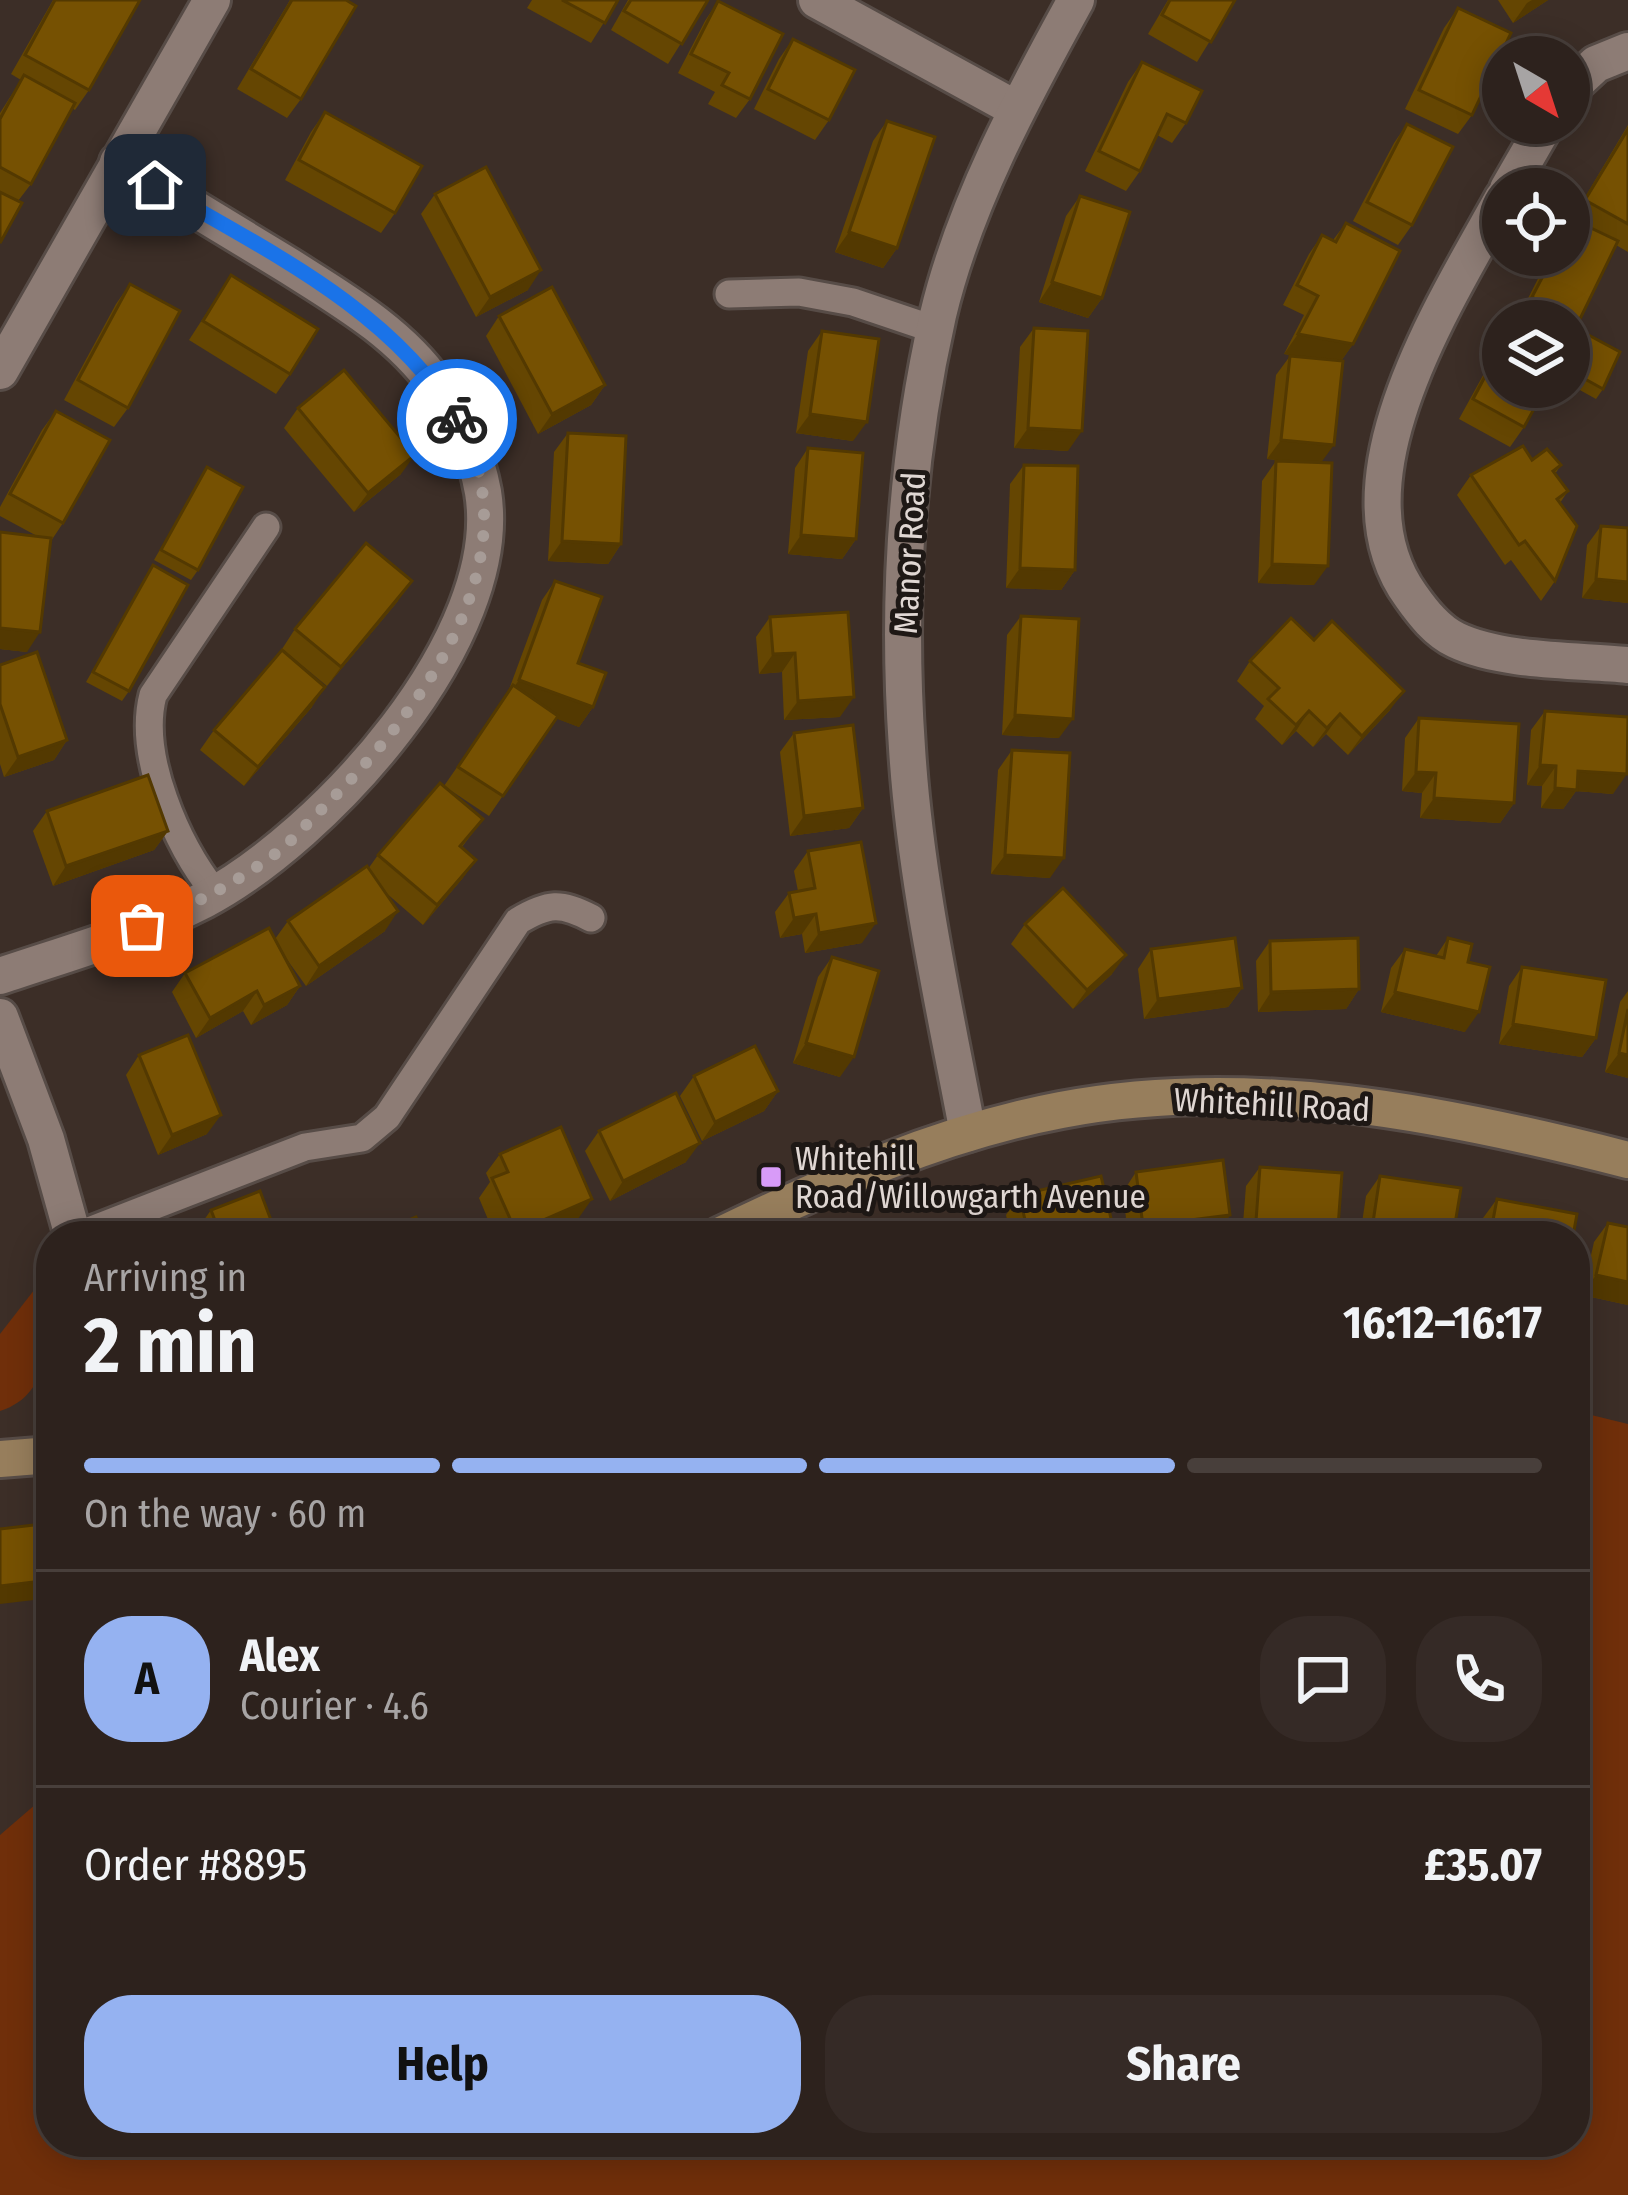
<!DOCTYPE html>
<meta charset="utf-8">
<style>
:root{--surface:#2d221d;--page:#352a26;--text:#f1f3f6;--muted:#a7a4a4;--line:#483f3b;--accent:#95b2f1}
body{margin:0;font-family:"Fira Sans Condensed",sans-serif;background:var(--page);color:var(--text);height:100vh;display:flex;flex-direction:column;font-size:45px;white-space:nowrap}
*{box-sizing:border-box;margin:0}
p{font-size:39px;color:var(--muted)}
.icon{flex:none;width:66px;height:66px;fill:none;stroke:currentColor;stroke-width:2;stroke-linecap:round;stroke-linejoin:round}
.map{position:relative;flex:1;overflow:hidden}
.details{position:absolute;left:36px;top:1221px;width:1554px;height:936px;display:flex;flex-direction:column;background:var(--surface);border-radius:48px;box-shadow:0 6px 30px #0003,0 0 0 3px var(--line)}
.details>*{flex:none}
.needle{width:78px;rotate:141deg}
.tools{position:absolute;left:1482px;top:36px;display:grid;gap:24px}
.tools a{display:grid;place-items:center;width:108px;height:108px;border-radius:50%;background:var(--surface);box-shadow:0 6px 30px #0003,0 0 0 3px var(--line);font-size:60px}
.pin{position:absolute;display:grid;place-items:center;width:102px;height:102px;color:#fff;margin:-51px;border-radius:24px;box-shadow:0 6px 18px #0006}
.courier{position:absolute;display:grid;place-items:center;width:120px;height:120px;margin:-60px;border:9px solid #1a73e8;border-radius:50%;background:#fff;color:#222;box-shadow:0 3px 15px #0007}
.overview em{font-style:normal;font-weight:700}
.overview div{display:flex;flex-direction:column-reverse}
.overview{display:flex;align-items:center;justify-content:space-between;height:204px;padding:0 48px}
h1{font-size:78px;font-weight:700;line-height:90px}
.bar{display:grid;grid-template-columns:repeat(4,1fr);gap:18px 12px;align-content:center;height:144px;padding:0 48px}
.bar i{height:15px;border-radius:9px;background:var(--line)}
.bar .selected{background:var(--accent)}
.bar p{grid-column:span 4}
.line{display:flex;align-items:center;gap:30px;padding:0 48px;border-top:3px solid var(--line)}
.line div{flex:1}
.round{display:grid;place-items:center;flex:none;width:126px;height:126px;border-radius:48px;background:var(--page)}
.primary-button{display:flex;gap:24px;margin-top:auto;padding:24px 48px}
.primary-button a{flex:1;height:138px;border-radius:48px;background:var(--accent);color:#111;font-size:48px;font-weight:700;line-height:138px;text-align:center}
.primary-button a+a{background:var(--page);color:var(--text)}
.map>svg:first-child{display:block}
.green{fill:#702f0a}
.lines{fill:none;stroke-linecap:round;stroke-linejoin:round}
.lane-casing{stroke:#574c47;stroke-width:33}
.street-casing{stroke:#574c47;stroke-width:42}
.secondary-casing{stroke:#574c47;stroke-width:42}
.lane{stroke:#8d7c75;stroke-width:27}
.street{stroke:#8d7c75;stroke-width:36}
.secondary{stroke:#977e5c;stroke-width:36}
.wall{fill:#654602}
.shaded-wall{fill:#533901}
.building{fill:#765102;stroke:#533901;stroke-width:3}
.done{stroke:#a79c97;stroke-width:12;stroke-dasharray:0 21.6}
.route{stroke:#1a73e8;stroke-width:15}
.poi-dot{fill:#d89bf8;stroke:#1e1815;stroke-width:4.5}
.labels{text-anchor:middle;stroke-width:10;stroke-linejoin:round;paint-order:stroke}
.street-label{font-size:33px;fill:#e0d7d3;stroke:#1e1815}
.poi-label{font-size:33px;fill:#e0d7d3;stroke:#1e1815;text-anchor:start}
</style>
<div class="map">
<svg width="1628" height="2195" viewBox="0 0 1628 2195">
<rect width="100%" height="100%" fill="#3c2e27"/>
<g class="green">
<path d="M38 1285C46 1332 56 1393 0 1411V1334Z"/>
<path d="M1575 1411 1628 1424V2195H0V1835L51 1791V2142H1575Z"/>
</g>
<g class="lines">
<g class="lane-casing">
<g id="lane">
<path d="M729 294 799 292 853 302 936 330"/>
<path d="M215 893C177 845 137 756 153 695L266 527"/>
<path d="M76 1236 305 1147 362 1138 387 1117 518 921C548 903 561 902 591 918"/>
</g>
</g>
<g class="street-casing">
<g id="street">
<path d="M817 0 1016 109"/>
<path d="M1569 89 1596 64 1628 51"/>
<path d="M1508 189 1546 123"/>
<path d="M1503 198C1447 300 1328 482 1411 596 1423 613 1437 631 1456 640 1502 662 1577 660 1628 665"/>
<path d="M0 371 212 0"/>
<path d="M0 976C68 953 140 933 204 900 323 837 507 638 483 492 476 453 459 417 436 385 400 333 341 299 289 266 232 231 175 197 118 162"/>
<path d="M0 1017 46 1139 73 1236"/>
<path d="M968 1133C944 1006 915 877 907 748 897 604 906 456 938 315 964 205 1022 98 1076 0"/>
</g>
</g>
<g class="secondary-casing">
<g id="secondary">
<path d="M719 1236C829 1183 940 1133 1061 1110 1249 1074 1445 1113 1628 1160"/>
<path d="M0 1459 51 1455"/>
</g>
</g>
<use href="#lane" class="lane"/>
<use href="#street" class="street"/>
<use href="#secondary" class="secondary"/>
</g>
<g class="wall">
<path d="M53 0H140L89 90 75 110 72 108 31 184 18 201 0 243V113L21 80 11 74Z"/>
<path d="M290 0H346L301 99 287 118 237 89Z"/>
<path d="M532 0H618L591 43 527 8Z"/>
<path d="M628 0H708L668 64 611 30Z"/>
<path d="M1168 0H1235L1197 62 1148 34Z"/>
<path d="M1498 0H1548L1513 23Z"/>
<path d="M718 1 750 99 736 118 708 104 715 92 678 73 705 21Z"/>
<path d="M1458 8 1472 115 1458 134 1405 109 1444 28Z"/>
<path d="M793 39 829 120 815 140 754 109 779 59Z"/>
<path d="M1142 62 1186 123 1172 143 1157 135 1140 171 1126 191 1085 171 1128 82Z"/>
<path d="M325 112 395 213 381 233 285 180 311 132Z"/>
<path d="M887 121 897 248 883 268 835 252 873 141Z"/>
<path d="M1407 124 1412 225 1398 245 1353 221 1394 143Z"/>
<path d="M1628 125V252L1616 245 1579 321 1569 335V321H1528L1519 316 1550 255H1569V224Z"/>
<path d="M435 194 528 290 476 317 421 214Z"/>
<path d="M1080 196 1102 298 1088 318 1039 302 1066 216Z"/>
<path d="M1346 223 1353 344 1341 361 1321 463 1314 585 1258 583 1262 481 1276 461 1293 462 1267 459 1276 375 1290 356H1298L1284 354 1304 315 1283 305 1309 254 1322 235 1333 240Z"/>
<path d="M231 275 290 374 276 394 189 340Z"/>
<path d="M130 284 128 408 114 427 64 400 116 304Z"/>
<path d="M499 316 605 385 591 405 538 434 486 336Z"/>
<path d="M1034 328 1068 451 1014 448 1020 347Z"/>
<path d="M822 331 853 441 796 433 808 351Z"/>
<path d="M1581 331 1603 389 1596 399 1569 384V349Z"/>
<path d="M1503 339V387L1524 427 1510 447 1459 419Z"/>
<path d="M298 408 401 474 354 512 284 428Z"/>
<path d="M56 411 63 523 51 541 27 652 0 649V532L37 536 0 516V507L42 430Z"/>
<path d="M568 433 621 544 608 564 548 561 554 452Z"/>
<path d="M808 448 856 539 842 559 788 554 795 468Z"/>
<path d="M1532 460 1561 465 1555 474 1568 491 1560 503 1555 581 1541 601 1511 560 1505 565 1457 495 1471 475Z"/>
<path d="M1024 465 1075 570 1061 590 1006 588 1010 484Z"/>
<path d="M207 467 198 570 191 580 154 560Z"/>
<path d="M1601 526 1628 528V603L1582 598 1587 545Z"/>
<path d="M153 565 129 691 122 701 86 682Z"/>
<path d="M555 581 578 663 593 707 579 727 556 718 489 816 444 786 507 695 542 600Z"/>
<path d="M398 601 327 686 282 649 295 629Z"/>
<path d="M1021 616 1059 738 1002 735 1007 635Z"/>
<path d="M770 617 840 717 784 720 782 672 759 674 756 637Z"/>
<path d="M1250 661 1390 710 1348 755 1326 734 1313 747 1296 731 1282 745 1255 719 1264 706 1237 681Z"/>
<path d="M0 665 67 740 54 760 4 777 0 764Z"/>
<path d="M312 707 244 786 200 750 214 730Z"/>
<path d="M1545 711 1613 794 1576 791 1563 809 1541 808 1542 786 1527 785 1531 730Z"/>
<path d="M1419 718 1514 803 1500 823 1420 818 1422 793 1402 791 1405 738Z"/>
<path d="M794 733 863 808 849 828 790 836 780 752Z"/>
<path d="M1012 750 1050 878 991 874 998 770Z"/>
<path d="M47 811 168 831 154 850 53 886 33 831Z"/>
<path d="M483 819 462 847 476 860 462 879 423 925 385 892V931L306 986 283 954 300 986 287 1005 251 1025 243 1011 196 1038 172 992 185 973 275 939 288 921 368 869 378 855Z"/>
<path d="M808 851 862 943 805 953 802 934 780 938 775 912 789 893 798 891 794 871Z"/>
<path d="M1025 924 1112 974 1073 1009 1011 944Z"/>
<path d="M1448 938 1465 1032 1381 1012 1391 968 1405 949 1436 956Z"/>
<path d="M1270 941 1359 989 1346 1009 1258 1012 1256 961Z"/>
<path d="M1151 949 1242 988 1228 1007 1144 1019 1138 969Z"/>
<path d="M832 957 840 1077 793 1063 818 977Z"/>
<path d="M1522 967 1596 1038 1582 1057 1499 1044 1509 986Z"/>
<path d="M1628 991V1078L1605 1072 1620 1002Z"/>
<path d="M139 1055 207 1134 158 1155 126 1075Z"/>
<path d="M694 1076 778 1091 764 1111 702 1141 680 1096Z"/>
<path d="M599 1131 686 1162 610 1201 585 1151Z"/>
<path d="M500 1154 578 1219 538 1236H495L479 1198 490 1182 486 1173Z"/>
<path d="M1260 1167 1332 1236H1242L1246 1186Z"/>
<path d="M1136 1172 1230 1215 1216 1235 1128 1236 1123 1192Z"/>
<path d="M1380 1176 1453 1236H1360L1366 1196Z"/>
<path d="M1019 1195 1107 1236H1011L1006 1215Z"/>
<path d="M1497 1199 1573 1236H1480L1483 1218Z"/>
<path d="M211 1210 277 1236H199L197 1230Z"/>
<path d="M1608 1223 1628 1227V1305L1582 1295 1594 1242Z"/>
</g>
<g class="shaded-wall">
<path d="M1532 0H1548L1513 23 1527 3Z"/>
<path d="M849 232 897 248 883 268 835 252Z"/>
<path d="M541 270 528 290 476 317 490 297Z"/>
<path d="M1052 282 1102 298 1088 318 1039 302Z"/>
<path d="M1298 334 1353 344 1339 364 1284 354Z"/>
<path d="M605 385 591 405 538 434 552 414Z"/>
<path d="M810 414 867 422 853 441 796 433Z"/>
<path d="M1028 428 1082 431 1068 451 1014 448Z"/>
<path d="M1281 440 1334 445 1320 464 1267 459Z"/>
<path d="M415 455 401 474 354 512 368 493Z"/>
<path d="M801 535 856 539 842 559 788 554Z"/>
<path d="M562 541 621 544 608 564 548 561Z"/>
<path d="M1272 564 1328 566 1314 585 1258 583Z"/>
<path d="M1020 568 1075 570 1061 590 1006 588Z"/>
<path d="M1596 579 1628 582V603L1582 598Z"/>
<path d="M412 581 398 601 327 686 341 667Z"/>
<path d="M0 628 40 632 27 652 0 649Z"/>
<path d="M795 653 782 672 759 674 773 654Z"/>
<path d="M519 680 593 707 579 727 505 700Z"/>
<path d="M325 687 312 707 244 786 258 767Z"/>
<path d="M1404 691 1390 710 1348 755 1362 736Z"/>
<path d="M854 697 840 717 784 720 798 701Z"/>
<path d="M1309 711 1296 731 1282 745 1296 725Z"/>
<path d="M1340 714 1326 734 1313 747 1327 728Z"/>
<path d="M1015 715 1073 719 1059 738 1002 735Z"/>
<path d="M67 740 54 760 4 777 18 757Z"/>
<path d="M1540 765 1556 766 1542 786 1527 785Z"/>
<path d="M1578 771 1627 774 1613 794 1576 791 1563 809 1541 808 1555 788Z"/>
<path d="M1416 772 1436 773 1422 793 1402 791Z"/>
<path d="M1434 798 1514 803 1500 823 1420 818Z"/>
<path d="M863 808 849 828 790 836 804 816Z"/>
<path d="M168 831 154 850 53 886 66 866Z"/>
<path d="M1005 855 1064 858 1050 878 991 874Z"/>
<path d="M476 860 462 879 423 925 437 905Z"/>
<path d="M398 911 385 931 306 986 319 966Z"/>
<path d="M816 914 802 934 780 938 794 918Z"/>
<path d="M876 923 862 943 805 953 819 933Z"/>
<path d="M1126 955 1112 974 1073 1009 1087 990Z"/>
<path d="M300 986 287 1005 251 1025 264 1005Z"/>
<path d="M1242 988 1228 1007 1144 1019 1158 999Z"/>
<path d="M1359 989 1346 1009 1258 1012 1271 992Z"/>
<path d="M257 991 243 1011 196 1038 210 1018Z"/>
<path d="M1395 992 1479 1012 1465 1032 1381 1012Z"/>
<path d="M1513 1024 1596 1038 1582 1057 1499 1044Z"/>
<path d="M806 1043 854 1057 840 1077 793 1063Z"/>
<path d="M1619 1053 1628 1055V1078L1605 1072Z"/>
<path d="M778 1091 764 1111 702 1141 715 1122Z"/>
<path d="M221 1115 207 1134 158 1155 172 1135Z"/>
<path d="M700 1143 686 1162 610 1201 623 1181Z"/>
<path d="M592 1199 578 1219 538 1236H513L516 1232Z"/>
<path d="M1230 1215 1216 1235 1137 1236 1143 1226Z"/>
<path d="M1256 1221 1338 1227 1332 1236H1245Z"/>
<path d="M1113 1227 1107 1236H1075Z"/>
<path d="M1372 1229 1420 1236H1367Z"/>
<path d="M1596 1275 1628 1282V1305L1582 1295Z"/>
<path d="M51 1580V1598L0 1604V1586Z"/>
</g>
<g class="building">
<path d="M55 0H140L89 90 25 55Z"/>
<path d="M292 0H346L356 6 301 99 251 69Z"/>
<path d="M562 0H618L605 23Z"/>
<path d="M631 0H708L682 44 624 11Z"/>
<path d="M1170 0H1235L1211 42 1162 15Z"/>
<path d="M718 1 783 34 750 99 722 85 729 73 691 54Z"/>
<path d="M1458 8 1511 33 1472 115 1419 90Z"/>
<path d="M793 39 855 70 829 120 768 89Z"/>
<path d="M1142 62 1202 91 1186 123 1167 114 1140 171 1099 151Z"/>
<path d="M24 75 75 103 31 184 0 167V119Z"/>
<path d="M325 112 422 166 395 213 299 160Z"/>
<path d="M887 121 935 137 897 248 849 232Z"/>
<path d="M1407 124 1453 147 1412 225 1367 202Z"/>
<path d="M1628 129V224L1585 200Z"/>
<path d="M486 167 541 270 490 297 435 194Z"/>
<path d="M0 192 22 203 0 243Z"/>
<path d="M1080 196 1130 212 1102 298 1052 282Z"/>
<path d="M1572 219 1618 241 1579 321 1532 297 1554 255H1569V225Z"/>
<path d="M1346 223 1400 251 1353 344 1298 334 1318 296 1297 285 1322 235 1336 242Z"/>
<path d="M231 275 318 329 290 374 203 321Z"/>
<path d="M130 284 180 311 128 408 78 380Z"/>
<path d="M552 287 605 385 552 414 499 316Z"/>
<path d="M1034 328 1088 331 1082 431 1028 428Z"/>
<path d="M822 331 879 339 867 422 810 414Z"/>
<path d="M1581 331 1620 352 1603 389 1569 370V363L1575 352 1570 350Z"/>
<path d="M1503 343V387H1546L1524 427 1473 399Z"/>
<path d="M1290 356 1343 361 1334 445 1281 440Z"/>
<path d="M344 370 415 455 368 493 298 408Z"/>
<path d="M56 411 110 440 63 523 10 494Z"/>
<path d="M568 433 626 436 621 544 562 541Z"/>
<path d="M1523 446 1532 460 1547 449 1561 465 1553 471 1568 491 1557 499 1577 526 1555 581 1525 541 1519 545 1471 475Z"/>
<path d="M808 448 863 453 856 539 801 535Z"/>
<path d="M1276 461 1332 463 1328 566 1272 564Z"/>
<path d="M1024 465 1078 466 1075 570 1020 568Z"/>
<path d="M207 467 243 487 198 570 161 550Z"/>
<path d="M1601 526 1628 528V582L1596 579Z"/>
<path d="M0 532 51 538 40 632 0 628Z"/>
<path d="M366 543 412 581 341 667 295 629Z"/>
<path d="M153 565 188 585 129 691 93 672Z"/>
<path d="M555 581 602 597 578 663 606 673 593 707 519 680Z"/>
<path d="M848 612 854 697 798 701 795 653 773 654 770 617Z"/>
<path d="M1021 616 1079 619 1073 719 1015 715Z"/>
<path d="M1291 618 1314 640 1332 621 1404 691 1362 736 1340 714 1327 728 1309 711 1296 725 1268 699 1279 688 1250 661Z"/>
<path d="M282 650 325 687 258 767 214 730Z"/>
<path d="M37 652 67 740 18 757 0 704V665Z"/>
<path d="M513 685 558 716 503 796 458 767Z"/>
<path d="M1545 711 1628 717 1627 774 1578 771 1577 790 1555 788 1556 766 1540 765Z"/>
<path d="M1419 718 1519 724 1514 803 1434 798 1436 773 1416 772Z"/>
<path d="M853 725 863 808 804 816 794 733Z"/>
<path d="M1012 750 1070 753 1064 858 1005 855Z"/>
<path d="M148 775 168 831 66 866 47 811Z"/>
<path d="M440 783 483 819 460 846 476 860 437 905 378 855Z"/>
<path d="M861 842 876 923 819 933 816 914 794 918 789 893 815 888 808 851Z"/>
<path d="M367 866 398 911 319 966 288 921Z"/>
<path d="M1063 888 1126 955 1087 990 1025 924Z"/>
<path d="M269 928 300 986 264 1005 257 991 210 1018 185 973Z"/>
<path d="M1235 938 1242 988 1158 999 1151 949Z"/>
<path d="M1358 938 1359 989 1271 992 1270 941Z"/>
<path d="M1448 938 1472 944 1468 962 1490 967 1479 1012 1395 992 1405 949 1444 958Z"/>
<path d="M832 957 879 971 854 1057 806 1043Z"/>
<path d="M1522 967 1606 980 1596 1038 1513 1024Z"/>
<path d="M1628 1009V1055L1619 1053Z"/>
<path d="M188 1035 221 1115 172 1135 139 1055Z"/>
<path d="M755 1046 778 1091 715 1122 694 1076Z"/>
<path d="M676 1093 700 1143 623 1181 599 1131Z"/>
<path d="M561 1127 592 1199 516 1232 492 1178 508 1172 500 1154Z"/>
<path d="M1223 1160 1230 1215 1143 1226 1136 1172Z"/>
<path d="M1260 1167 1342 1173 1338 1227 1256 1221Z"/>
<path d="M1101 1176 1113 1227 1075 1236H1029L1019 1195Z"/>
<path d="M1380 1176 1461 1188 1453 1236H1420L1372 1229Z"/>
<path d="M260 1191 277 1236H221L211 1210Z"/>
<path d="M1497 1199 1577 1214 1573 1236H1490Z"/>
<path d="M416 1217 424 1236H371Z"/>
<path d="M1608 1223 1628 1227V1282L1596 1275Z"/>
<path d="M51 1523V1580L0 1586V1529Z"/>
</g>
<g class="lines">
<path class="done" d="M142 926C188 907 231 886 271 857 291 843 307 823 325 806 420 712 538 557 457 419"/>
<path class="route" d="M155 185C263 249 391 308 457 419"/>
</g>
<rect class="poi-dot" x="759" y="1165" width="24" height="24" rx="6"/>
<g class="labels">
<g class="street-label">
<text transform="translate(909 553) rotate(-87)" y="12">Manor Road</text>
<text transform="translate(1272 1104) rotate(3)" y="12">Whitehill Road</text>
</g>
<g class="poi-label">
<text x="795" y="1170">Whitehill<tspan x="795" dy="38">Road/Willowgarth Avenue</tspan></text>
</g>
</g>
</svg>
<div class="tools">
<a><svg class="needle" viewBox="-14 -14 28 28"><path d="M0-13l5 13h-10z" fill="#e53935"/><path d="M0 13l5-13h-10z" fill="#a7a4a4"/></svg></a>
<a><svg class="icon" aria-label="locate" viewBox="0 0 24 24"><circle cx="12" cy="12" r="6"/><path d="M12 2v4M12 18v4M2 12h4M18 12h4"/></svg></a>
<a><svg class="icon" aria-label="layers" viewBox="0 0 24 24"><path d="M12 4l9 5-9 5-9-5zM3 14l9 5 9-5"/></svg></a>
</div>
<div class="pin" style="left:142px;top:926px;background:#ea580c"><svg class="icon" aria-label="bag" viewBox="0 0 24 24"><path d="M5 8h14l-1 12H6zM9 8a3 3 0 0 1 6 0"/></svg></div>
<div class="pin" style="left:155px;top:185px;background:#1f2937"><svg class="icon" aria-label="home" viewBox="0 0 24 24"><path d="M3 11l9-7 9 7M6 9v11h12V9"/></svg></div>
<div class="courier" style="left:457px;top:419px"><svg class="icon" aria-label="bike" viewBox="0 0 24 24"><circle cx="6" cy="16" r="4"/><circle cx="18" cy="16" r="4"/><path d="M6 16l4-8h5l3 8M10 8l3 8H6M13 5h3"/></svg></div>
<section class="details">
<div class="overview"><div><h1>2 min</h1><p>Arriving in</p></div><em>16:12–16:17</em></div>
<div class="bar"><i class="selected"></i><i class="selected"></i><i class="selected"></i><i></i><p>On the way · 60 m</p></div>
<div class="line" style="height:216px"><b class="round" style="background:var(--accent);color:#111">A</b><div><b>Alex</b><p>Courier · 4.6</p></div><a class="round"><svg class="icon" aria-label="chat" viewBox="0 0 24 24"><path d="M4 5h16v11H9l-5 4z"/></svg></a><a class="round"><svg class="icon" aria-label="phone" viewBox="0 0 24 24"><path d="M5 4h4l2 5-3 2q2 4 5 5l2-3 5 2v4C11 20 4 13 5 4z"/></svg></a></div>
<div class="line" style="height:156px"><div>Order #8895</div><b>£35.07</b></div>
<div class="primary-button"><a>Help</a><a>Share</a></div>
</section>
</div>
